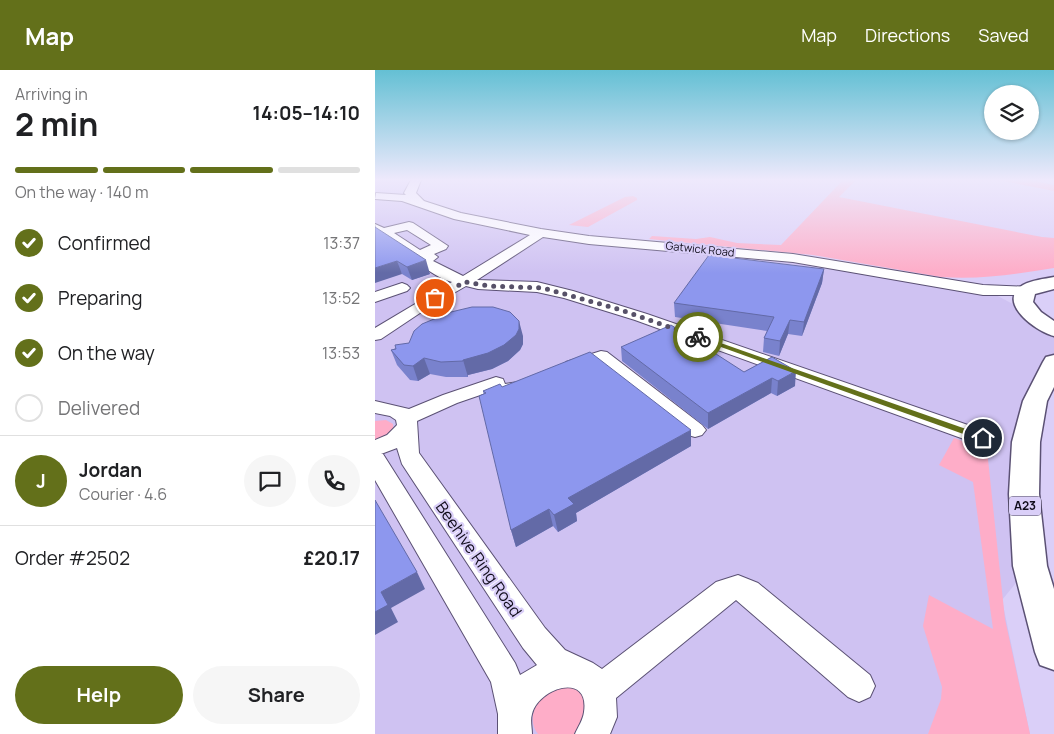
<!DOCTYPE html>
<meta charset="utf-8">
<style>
:root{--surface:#fff;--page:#f6f6f6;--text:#202124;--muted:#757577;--line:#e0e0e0;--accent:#63701a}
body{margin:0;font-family:Manrope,sans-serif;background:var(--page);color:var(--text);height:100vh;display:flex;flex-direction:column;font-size:19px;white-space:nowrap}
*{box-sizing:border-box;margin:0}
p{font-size:16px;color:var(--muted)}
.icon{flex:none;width:28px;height:28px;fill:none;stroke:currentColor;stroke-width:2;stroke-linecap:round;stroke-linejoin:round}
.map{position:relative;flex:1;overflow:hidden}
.side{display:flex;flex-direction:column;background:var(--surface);width:375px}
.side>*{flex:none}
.tools{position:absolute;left:609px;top:15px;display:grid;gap:10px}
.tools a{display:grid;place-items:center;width:55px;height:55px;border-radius:50%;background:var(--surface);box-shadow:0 1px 4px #0004;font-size:25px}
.pin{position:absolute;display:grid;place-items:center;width:42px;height:42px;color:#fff;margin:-21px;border:2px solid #fff;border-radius:50%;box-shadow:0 1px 5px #0007}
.courier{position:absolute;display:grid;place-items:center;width:50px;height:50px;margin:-25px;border:4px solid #63701a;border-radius:50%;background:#fff;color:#222;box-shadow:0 1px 6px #0007}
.headline em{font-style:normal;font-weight:700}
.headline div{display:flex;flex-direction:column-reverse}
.headline{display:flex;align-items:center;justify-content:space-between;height:85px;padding:0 15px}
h1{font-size:32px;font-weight:700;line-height:38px}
.bar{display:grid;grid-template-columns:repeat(4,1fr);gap:8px 5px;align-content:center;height:60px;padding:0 15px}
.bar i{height:6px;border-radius:4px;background:var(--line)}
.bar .selected{background:var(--accent)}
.bar p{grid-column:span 4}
.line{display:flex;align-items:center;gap:12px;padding:0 15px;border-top:1px solid var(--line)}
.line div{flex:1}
.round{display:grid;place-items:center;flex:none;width:52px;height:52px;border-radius:26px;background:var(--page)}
ol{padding:0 15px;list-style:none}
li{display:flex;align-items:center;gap:15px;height:55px}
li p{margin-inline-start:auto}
li .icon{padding:5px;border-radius:50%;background:var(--accent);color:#fff;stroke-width:4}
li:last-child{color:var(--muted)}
li i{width:28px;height:28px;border:2px solid var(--line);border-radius:50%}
.button{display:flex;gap:10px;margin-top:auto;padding:10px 15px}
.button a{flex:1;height:58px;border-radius:30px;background:var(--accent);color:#fff;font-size:20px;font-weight:700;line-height:58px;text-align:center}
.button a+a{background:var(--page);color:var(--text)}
header{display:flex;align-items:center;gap:30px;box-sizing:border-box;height:70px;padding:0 25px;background:var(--accent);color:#fff}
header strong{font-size:24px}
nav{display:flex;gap:28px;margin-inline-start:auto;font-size:18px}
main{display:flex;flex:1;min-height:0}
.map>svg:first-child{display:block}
.built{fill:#cfc2f2}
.green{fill:#feadc8}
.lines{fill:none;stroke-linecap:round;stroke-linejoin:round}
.minor-casing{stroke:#5b5174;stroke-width:2}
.major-casing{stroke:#5b5174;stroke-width:3}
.minor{fill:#fff;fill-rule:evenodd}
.major{fill:#fff;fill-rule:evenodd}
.wall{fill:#7982cd}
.shaded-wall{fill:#636aa7}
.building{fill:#8d97ee;stroke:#636aa7}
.route{fill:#63701a}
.done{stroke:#575168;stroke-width:5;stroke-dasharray:0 9}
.labels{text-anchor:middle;stroke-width:4.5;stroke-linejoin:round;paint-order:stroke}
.far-street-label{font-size:11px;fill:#110d1b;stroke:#dacff8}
.shield{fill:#dacff8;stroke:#4d475d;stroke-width:1}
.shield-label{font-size:12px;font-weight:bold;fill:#110d1b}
.near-street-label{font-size:16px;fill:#110d1b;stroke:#dacff8}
</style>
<header>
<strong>Map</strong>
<nav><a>Map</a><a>Directions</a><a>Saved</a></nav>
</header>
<main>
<section class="side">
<div class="headline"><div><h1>2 min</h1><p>Arriving in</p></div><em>14:05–14:10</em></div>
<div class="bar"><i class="selected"></i><i class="selected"></i><i class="selected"></i><i></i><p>On the way · 140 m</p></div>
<ol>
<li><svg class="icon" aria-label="check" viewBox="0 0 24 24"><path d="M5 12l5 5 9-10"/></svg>Confirmed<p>13:37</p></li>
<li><svg class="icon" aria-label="check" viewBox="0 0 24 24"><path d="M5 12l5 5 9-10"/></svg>Preparing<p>13:52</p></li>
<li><svg class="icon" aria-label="check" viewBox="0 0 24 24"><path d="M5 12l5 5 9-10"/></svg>On the way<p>13:53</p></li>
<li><i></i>Delivered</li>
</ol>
<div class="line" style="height:90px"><b class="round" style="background:var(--accent);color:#fff">J</b><div><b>Jordan</b><p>Courier · 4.6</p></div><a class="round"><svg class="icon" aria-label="chat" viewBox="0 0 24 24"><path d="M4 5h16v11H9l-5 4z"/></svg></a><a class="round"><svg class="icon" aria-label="phone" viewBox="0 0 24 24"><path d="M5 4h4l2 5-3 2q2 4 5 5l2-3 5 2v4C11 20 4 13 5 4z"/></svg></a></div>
<div class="line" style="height:65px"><div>Order #2502</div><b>£20.17</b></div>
<div class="button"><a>Help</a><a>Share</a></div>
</section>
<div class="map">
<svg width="679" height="664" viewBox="0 0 679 664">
<rect width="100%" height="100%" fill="#dacff8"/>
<path class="built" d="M0 110H48L38 116 44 132 141 159 418 188 619 224 653 242 669 255 679 267V292L660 331 655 496 627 530 655 664H0Z"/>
<g class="green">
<path d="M468 110H481L464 127 667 167 679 168V198C641 204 605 210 566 207L438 185 274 169 277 166 321 169 335 167 362 173 406 175Z"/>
<path d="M624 110H654L679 115V121Z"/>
<path d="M258 126 262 128V130L213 157 194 155 250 127Z"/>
<path d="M11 350 18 354C20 364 8 367 0 371V351Z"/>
<path d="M579 368 612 380 630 549 655 664H553L566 629 567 617 548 556 554 525 618 559 598 412 564 395Z"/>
<path d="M198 617C220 629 210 645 202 662L199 664H163C150 647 163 624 182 618 186 616 193 617 198 617Z"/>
</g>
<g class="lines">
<g class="minor-casing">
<g id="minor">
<path d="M36 110H46L41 123 49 131 86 143 166 159 214 166 418 184 608 215 658 217 661 220 658 223 653 225H608L418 192 214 174 168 167 102 210 162 212 198 221 272 244 616 363 619 368 616 373 608 375 600 373 260 250 189 228 162 222 103 219 91 216 51 239 6 269 0 270V258L77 212C48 204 30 175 2 165L0 154 9 158 34 152 38 153 73 176 71 179 59 184 63 187 58 191 88 206 155 165 79 149 27 131 0 129 1 123 31 125 29 123ZM32 160 56 175 45 180 19 163Z"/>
<path d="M27 213 32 215 35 218 32 221 0 232V222Z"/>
<path d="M226 281 232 282 327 355 331 360 327 365 320 367 313 365 224 293 198 302 191 300 189 296 191 292Z"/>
<path d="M121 307 128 309 130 314 143 312 150 314 153 318 150 322 131 326 111 323 82 333 42 351 44 383 170 558 190 580 218 593 227 599 341 512 363 505 383 513 495 605 500 616 495 627 484 632 473 627 361 530 241 628 242 647 235 664H200C203 657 208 650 209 642 215 601 163 618 157 644 155 650 157 658 157 664H123V644L116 612 0 410V370L12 365 22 355 21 350 15 346 0 343V331L34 339 68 325ZM22 378 27 394 148 578 162 595 145 605 140 593 8 384H6Z"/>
</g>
</g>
<g class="major-casing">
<g id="major">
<path d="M679 207V219L660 224 658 232 666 242 679 251V266C662 262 620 232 648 215 657 210 669 209 679 207Z"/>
<path d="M679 285V317L672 331 665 372 664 424 672 496 679 519V600L665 595 660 582 638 496 634 424 637 372 648 331 668 292 671 287Z"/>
</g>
</g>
<use href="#minor" class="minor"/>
<use href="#major" class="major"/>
</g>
<g class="wall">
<path d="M0 157 55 204 37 210 27 204Z"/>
<path d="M449 199 447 213 427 266 413 264 404 286 388 282 389 268 392 261 300 247 299 233Z"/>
<path d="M148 266V274L145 280 133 291 117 299 93 305V307H71L55 304 43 311 35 310 22 295 16 280 34 273Z"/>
<path d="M246 277 369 302 397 287 420 316 402 326 396 323 333 359 247 291Z"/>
<path d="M127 317 316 376 201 443 202 451 183 462 178 456 141 477 136 460 108 321Z"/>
</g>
<g class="shaded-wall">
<path d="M51 190 55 204 37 210 32 197Z"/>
<path d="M22 191 27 204 0 213V198Z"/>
<path d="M449 199 447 213 427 266 429 252Z"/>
<path d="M415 250 413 264 404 286 405 271Z"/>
<path d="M144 251 148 266V274L145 280 133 291 117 299 93 305V307L88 290Z"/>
<path d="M49 288 55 304 43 311 38 296Z"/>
<path d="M421 301 420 316 402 326 403 311Z"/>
<path d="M397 308 396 323 333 359V343Z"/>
<path d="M316 360V376L201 443 202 451 183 462 179 445 193 428Z"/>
<path d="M174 439 178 456 141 477 136 460Z"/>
<path d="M42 502 50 519 16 538 23 552 0 565V542L6 522Z"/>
</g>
<g class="building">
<path d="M0 157 51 190 32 197 22 191 0 198Z"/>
<path d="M334 185 449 199 429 252 415 250 405 271 389 268 399 247 299 233Z"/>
<path d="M97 237H118L135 242 144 251V259L141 265 129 275 113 283 88 290V291L66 292 49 288 38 296 29 295 16 280 21 279 20 275 34 273 39 261 47 254 76 242Z"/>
<path d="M296 255 369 302 397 287 421 301 403 311 397 308 333 343 246 277Z"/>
<path d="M215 282 316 360 193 428 199 434 179 445 174 439 136 460 104 326 111 323 108 321 125 314 127 317Z"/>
<path d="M0 430 42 502 6 522 13 535 0 542Z"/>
</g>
<linearGradient id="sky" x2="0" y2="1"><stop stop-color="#64c0d4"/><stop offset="0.54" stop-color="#eee9fc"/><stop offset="1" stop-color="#eee9fc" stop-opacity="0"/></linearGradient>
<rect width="679" height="203" fill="url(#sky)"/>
<path class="route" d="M323 265 611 366 612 368 608 371 605 370 321 268 320 267Z"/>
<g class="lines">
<path class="done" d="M60 228 90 212 114 216 168 218 243 239 323 267"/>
</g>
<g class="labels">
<g class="far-street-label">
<text transform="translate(325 179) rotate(6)" y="4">Gatwick Road</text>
</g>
<rect class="shield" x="634" y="426.5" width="32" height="19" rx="4"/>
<g class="shield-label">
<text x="650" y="440">A23</text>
</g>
<g class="near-street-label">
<text transform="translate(104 489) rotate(55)" y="6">Beehive Ring Road</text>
</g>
</g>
</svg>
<div class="tools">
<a><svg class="icon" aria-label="layers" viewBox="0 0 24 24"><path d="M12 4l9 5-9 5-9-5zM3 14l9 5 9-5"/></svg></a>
</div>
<div class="pin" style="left:60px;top:228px;background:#ea580c"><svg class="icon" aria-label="bag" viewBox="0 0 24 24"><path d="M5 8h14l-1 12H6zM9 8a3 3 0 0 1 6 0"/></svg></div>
<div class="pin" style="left:608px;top:368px;background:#1f2937"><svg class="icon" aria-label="home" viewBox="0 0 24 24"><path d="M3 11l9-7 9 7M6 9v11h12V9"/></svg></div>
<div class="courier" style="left:323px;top:267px"><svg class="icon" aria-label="bike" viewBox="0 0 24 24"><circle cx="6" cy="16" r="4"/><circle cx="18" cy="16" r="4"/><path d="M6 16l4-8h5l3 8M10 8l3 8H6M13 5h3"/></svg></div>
</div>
</main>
